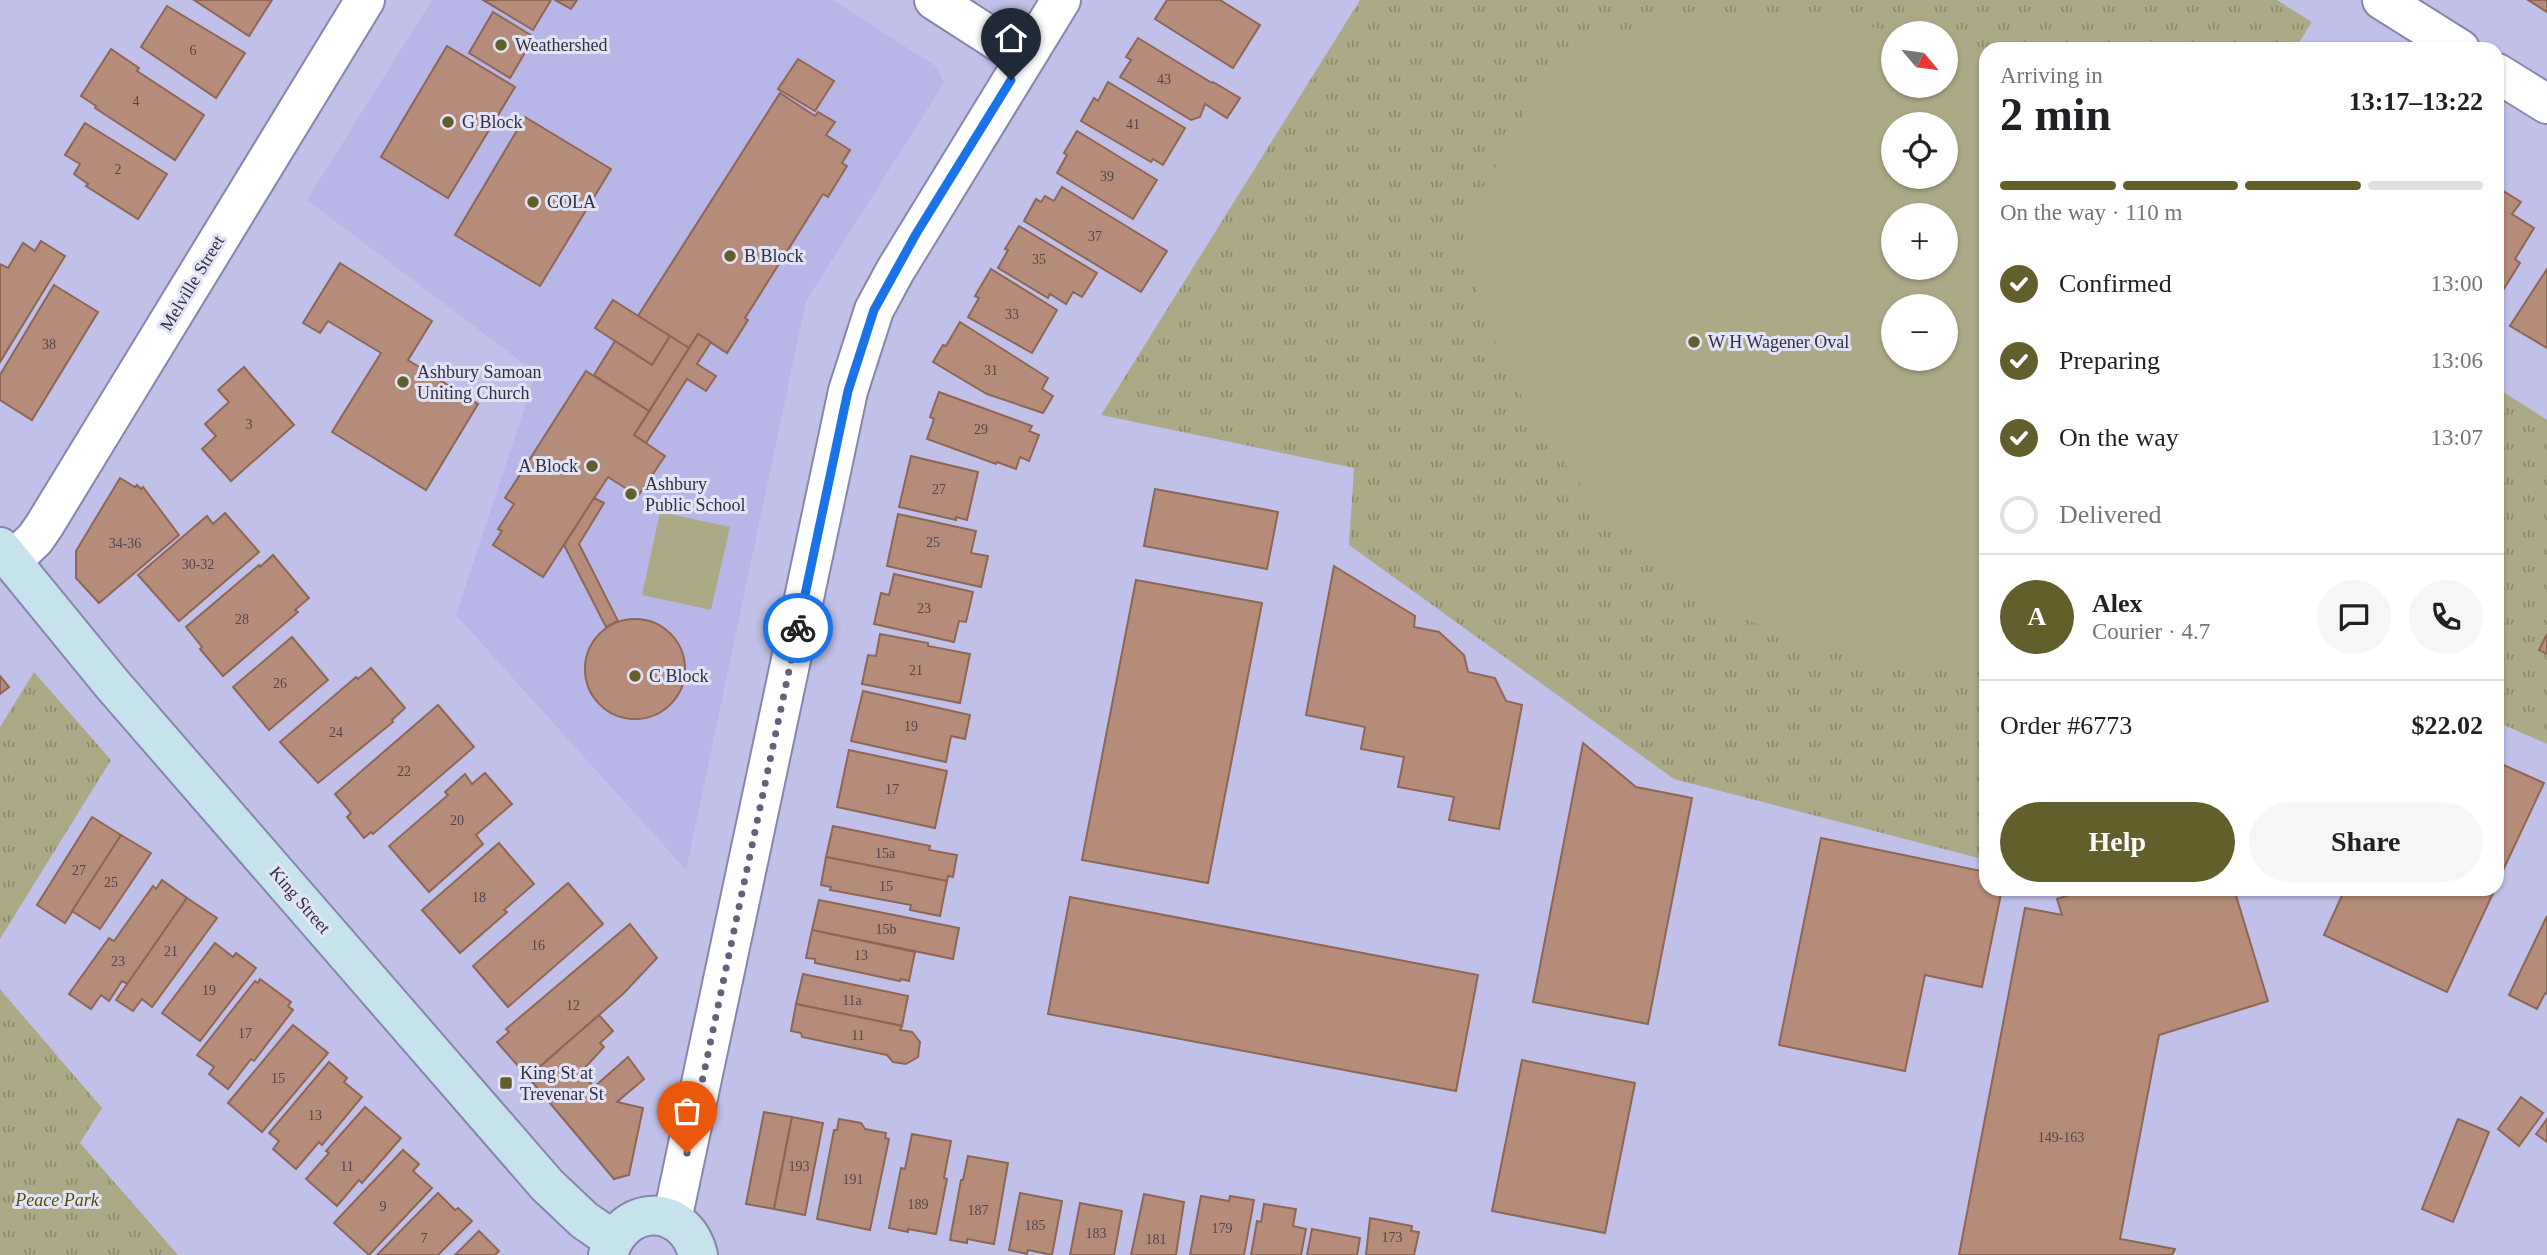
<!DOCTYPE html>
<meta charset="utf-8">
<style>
:root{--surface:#fff;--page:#f6f6f6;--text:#202124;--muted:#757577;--line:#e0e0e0;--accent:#625f2c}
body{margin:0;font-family:Georgia,serif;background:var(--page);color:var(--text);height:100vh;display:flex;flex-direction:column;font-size:26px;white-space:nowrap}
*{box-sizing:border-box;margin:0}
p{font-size:23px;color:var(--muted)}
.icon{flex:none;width:38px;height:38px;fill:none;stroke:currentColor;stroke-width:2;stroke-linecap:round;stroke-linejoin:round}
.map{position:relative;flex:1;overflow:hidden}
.drawer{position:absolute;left:1979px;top:42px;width:525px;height:854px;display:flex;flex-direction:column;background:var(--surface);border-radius:21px;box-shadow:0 2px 5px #0004}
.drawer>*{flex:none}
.needle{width:46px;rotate:119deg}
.controls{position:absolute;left:1881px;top:21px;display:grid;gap:14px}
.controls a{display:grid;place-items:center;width:77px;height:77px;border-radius:50%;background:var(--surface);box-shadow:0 2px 5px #0004;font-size:35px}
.pin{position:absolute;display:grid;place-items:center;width:60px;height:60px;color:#fff;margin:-72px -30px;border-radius:50% 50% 50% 0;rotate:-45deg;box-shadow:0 0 7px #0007}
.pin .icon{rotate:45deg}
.courier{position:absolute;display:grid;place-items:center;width:70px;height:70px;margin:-35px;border:5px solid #1a73e8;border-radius:50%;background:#fff;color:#222;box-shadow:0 2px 9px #0007}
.head em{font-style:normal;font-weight:600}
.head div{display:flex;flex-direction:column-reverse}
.head{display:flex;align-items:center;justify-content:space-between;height:119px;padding:0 21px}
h1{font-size:46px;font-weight:600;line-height:52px}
.bar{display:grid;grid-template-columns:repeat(4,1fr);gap:10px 7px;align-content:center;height:84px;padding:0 21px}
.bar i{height:9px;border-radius:5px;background:var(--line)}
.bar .current{background:var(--accent)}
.bar p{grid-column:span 4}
.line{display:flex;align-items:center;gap:18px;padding:0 21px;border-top:2px solid var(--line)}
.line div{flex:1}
.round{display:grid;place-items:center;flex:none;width:74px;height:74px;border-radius:37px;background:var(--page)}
ol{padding:0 21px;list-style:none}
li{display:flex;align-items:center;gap:21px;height:77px}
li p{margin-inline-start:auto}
li .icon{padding:7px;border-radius:50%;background:var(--accent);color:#fff;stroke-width:4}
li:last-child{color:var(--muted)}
li i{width:38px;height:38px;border:4px solid var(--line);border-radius:50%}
.button{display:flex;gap:14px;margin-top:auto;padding:14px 21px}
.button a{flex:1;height:80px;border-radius:42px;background:var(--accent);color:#fff;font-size:28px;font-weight:600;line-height:80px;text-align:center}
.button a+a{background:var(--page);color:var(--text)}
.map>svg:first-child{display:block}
.built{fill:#b7b6e6}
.park{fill:url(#park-tufts);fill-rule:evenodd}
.pitch{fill:#acaa86;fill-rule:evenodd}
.building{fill:#b58c79;stroke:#8d6655;stroke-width:2}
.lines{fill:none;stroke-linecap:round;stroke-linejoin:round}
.minor-casing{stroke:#8685ac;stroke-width:42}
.secondary-casing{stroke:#8685ac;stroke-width:42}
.minor{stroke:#fff;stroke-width:38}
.secondary{stroke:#c6e3ed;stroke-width:38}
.done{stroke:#63627b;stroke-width:7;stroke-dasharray:0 12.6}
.route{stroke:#1a73e8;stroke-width:9}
.poi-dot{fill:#625f2c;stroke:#e3e3f8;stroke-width:2.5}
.labels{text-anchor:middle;stroke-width:6;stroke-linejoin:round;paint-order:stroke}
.number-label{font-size:14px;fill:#52474e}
.poi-label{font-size:18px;fill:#313040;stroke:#e3e3f8;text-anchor:start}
.street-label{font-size:18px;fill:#313040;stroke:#e3e3f8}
.park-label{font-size:18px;font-style:italic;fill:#534e01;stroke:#e3e3f8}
</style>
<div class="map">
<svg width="2547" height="1255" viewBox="0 0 2547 1255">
<defs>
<pattern id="park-tufts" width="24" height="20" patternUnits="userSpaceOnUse" patternTransform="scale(1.75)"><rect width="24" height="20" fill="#acaa86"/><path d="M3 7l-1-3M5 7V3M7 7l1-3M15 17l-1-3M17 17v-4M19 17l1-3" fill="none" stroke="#8d8b6f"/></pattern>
</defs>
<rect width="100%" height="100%" fill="#c1c0e9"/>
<path class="built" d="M432 0H833L937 67 944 83 806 301 686 870 456 615 536 373 307 200Z"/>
<g class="park">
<path d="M1360 0H2277L2312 22 2295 49H1986V860L1674 779 1349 545 1354 468 1101 415ZM1894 33H1946V86H1894ZM1894 124H1946V177H1894ZM1894 215H1946V268H1894ZM1894 306H1946V359H1894Z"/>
<path d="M2497 388 2547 420V744L2497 722Z"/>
<path d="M34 672 111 760 0 939V727Z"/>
<path d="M0 989 102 1108 80 1143 178 1255H0Z"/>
</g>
<g class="pitch">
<path d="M1776 14 1845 21 1899 33H1894V86H1946V48L1986 64V668C1913 671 1825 655 1759 625 1639 571 1549 464 1497 346 1481 310 1465 268 1470 228 1473 201 1490 177 1503 154 1519 124 1544 72 1572 54 1623 20 1716 17 1776 14ZM1894 124H1946V177H1894ZM1894 215H1946V268H1894ZM1894 306H1946V359H1894Z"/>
<path d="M660 512 730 527 711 610 642 595Z"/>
</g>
<g class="building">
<path d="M194 0H272L249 36Z"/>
<path d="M483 0H551L533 30Z"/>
<path d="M555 0H577L571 9Z"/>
<path d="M1167 0H1220L1260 25 1233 68 1155 19Z"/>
<path d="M2528 0H2547V12Z"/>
<path d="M167 6 245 53 216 98 141 47Z"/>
<path d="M493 12 534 37 510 78 469 53Z"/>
<path d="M1138 38 1212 83 1213 82 1240 98 1227 118 1205 104 1200 117 1191 120 1120 77 1131 60 1126 57Z"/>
<path d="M447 46 515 87 448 198 381 157Z"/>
<path d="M111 49 139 68 137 71 204 115 175 160 95 108 96 106 81 96Z"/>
<path d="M798 59 834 81 815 111 778 89Z"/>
<path d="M1108 82 1185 128 1163 165 1153 159 1151 162 1081 121 1094 98 1098 101Z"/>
<path d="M780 93 815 116 818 112 835 122 826 135 850 150 842 163 847 166 828 197 823 194 745 318 748 320 727 353 698 334 689 348 638 316Z"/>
<path d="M525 117 611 169 540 286 455 235Z"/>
<path d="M85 123 167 174 138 219 86 186 88 184 74 174 80 164 65 155Z"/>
<path d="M1077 131 1157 180 1133 219 1057 173 1067 155 1064 153Z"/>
<path d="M1062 187 1167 251 1141 292 1024 221 1036 199 1041 202 1045 196 1054 201Z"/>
<path d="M2497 187 2521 202 2512 214 2534 228 2515 259 2520 263 2497 300Z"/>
<path d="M1019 226 1097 273 1082 297 1073 292 1066 304 1050 294 1048 298 998 268 1008 250 1005 249Z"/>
<path d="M41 241 65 256 0 362V264L8 268 23 243 35 251Z"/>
<path d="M340 263 432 321 408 360 478 404 426 490 332 432 381 353 328 321 320 333 303 323Z"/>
<path d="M991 269 1057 310 1032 353 968 317 979 298 975 296Z"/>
<path d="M2547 269V348L2510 326Z"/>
<path d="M54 285 98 312 32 420 0 400V375Z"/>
<path d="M613 300 670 336 652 365 595 328Z"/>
<path d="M960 322 1048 378 1042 389 1053 396 1043 413 987 394 933 362 943 345 946 346Z"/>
<path d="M698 334 711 342 697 364 716 376 706 391 687 379 646 443 634 435Z"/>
<path d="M670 336 689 348 649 411 594 375 615 341 652 365Z"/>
<path d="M244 367 294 425 231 481 202 449 216 436 205 424 229 402 218 390Z"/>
<path d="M586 371 649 411 634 435 665 456 638 496 608 477 543 577 493 545 502 531 498 529 514 504 505 498Z"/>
<path d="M939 392 1032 426 1029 431 1039 435 1029 461 1020 457 1016 469 997 462 996 464 927 439 934 419 930 417Z"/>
<path d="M911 456 978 472 967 520 956 517V520L899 507Z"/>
<path d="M120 478 135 487 137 485 141 489 143 487 179 535 99 603 76 578V551Z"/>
<path d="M1155 489 1278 512 1267 569 1144 546Z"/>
<path d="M594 498 604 503 579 544 618 621 606 627 564 545Z"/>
<path d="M225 513 259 552 179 621 138 575 207 516 213 524Z"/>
<path d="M898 514 976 531 971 553 988 556 981 587 887 566Z"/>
<path d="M273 555 309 598 295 610 298 612 223 676 200 649 202 647 186 627 259 565 260 567Z"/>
<path d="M1334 566 1415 616 1414 627 1439 632 1464 655 1468 672 1495 678 1506 701 1522 705 1499 829 1449 820 1454 797 1398 787 1404 757 1361 749 1365 727 1306 715Z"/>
<path d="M894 574 973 592 966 622 959 621 954 642 874 624 881 593 889 595Z"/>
<path d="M1136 580 1262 603 1208 883 1082 860Z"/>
<circle cx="635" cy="669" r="50"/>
<path d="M880 634 928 643V646L970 654 960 703 862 684 868 655 876 656Z"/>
<path d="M2547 634V654L2539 650Z"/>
<path d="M292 637 328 680 269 730 233 687Z"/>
<path d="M371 668 405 708 392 720 393 722 318 783 280 742 356 677 358 679Z"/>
<path d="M0 676 9 687 0 694Z"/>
<path d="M863 691 970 715 965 739 951 736 946 762 851 741Z"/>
<path d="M438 705 474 747 373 834 371 832 364 838 347 817 351 813 335 794Z"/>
<path d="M1583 743 1636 787 1692 798 1648 1024 1533 1002Z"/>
<path d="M849 750 947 771 935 828 837 807Z"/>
<path d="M2497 762 2544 783 2497 883Z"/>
<path d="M485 773 512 804 476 835 483 844 429 892 389 846 448 795 445 792 465 774 472 784Z"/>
<path d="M92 817 121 835 65 923 37 905Z"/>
<path d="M833 826 930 846 929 850 957 855 953 877 948 876 947 881 826 857Z"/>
<path d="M121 835 151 853 100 929 72 911Z"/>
<path d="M1821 838 1986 872V889H2002L1982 987 1925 975 1905 1071 1779 1045Z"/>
<path d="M499 843 534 884 504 910 507 912 460 953 422 910Z"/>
<path d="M826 857 947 881 940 916 910 910 911 905 830 890 831 887 821 885Z"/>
<path d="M162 880 187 898 128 984 122 981 109 1001 101 995 91 1009 69 994 109 938 114 941 153 886 156 889Z"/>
<path d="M568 883 603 924 508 1007 473 966Z"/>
<path d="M2087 889H2234L2268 1001 2159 1035 2120 1239 2175 1249 2172 1255H1959L2025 908 2062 915 2057 899Z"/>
<path d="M2345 889H2495L2447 992 2324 935Z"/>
<path d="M1070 897 1478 975 1456 1091 1048 1014Z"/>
<path d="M187 898 217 918 152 1007 142 999 133 1011 116 1000Z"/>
<path d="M819 900 959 928 953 959 812 930Z"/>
<path d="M2547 916V994L2545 993 2537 1009 2509 995Z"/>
<path d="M630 924 657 958 623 994 528 1077 497 1042 509 1032 506 1029Z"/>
<path d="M812 930 915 952 909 981 901 979 900 981 815 963V959L806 958Z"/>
<path d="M215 943 233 957 236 953 256 968 200 1041 162 1013Z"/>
<path d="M803 974 908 996 902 1026 796 1004Z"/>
<path d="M260 979 291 1002 288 1006 293 1010 254 1061 251 1059 228 1089 209 1074 214 1067 197 1055 255 981 258 983Z"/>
<path d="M796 1004 902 1026 900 1030 912 1032 920 1042 918 1057 906 1064 893 1062 887 1055 802 1037 801 1033 791 1031Z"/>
<path d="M599 1015 613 1031 600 1043 604 1047 581 1072 594 1087 628 1057 644 1079 617 1102 643 1108 629 1175 614 1179 528 1077Z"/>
<path d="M293 1025 328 1053 262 1132 228 1103Z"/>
<path d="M1522 1060 1635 1083 1605 1233 1492 1211Z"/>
<path d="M329 1062 347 1078 344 1082 362 1097 322 1145 319 1142 296 1169 273 1149 279 1141 269 1133Z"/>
<path d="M2521 1097 2543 1113 2519 1146 2498 1129Z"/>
<path d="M365 1107 401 1138 362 1183 359 1180 337 1206 306 1179 329 1153 326 1151Z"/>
<path d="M764 1112 792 1117 774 1209 746 1204Z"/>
<path d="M792 1117 823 1123 805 1215 774 1209Z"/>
<path d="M839 1119 861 1123 865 1129 886 1133 885 1138 889 1139 870 1230 817 1219 834 1130H837Z"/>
<path d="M2458 1119 2489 1132 2453 1222 2422 1209Z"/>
<path d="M2547 1119V1142L2536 1134Z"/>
<path d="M912 1134 951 1141 944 1178 947 1179 936 1234 908 1229V1232L889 1228 901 1168 905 1169Z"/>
<path d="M403 1150 419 1164 413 1171 432 1188 369 1255 334 1223Z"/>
<path d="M968 1156 1008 1163 994 1244 967 1239V1243L950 1240 961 1180H963Z"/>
<path d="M438 1193 455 1210 458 1208 472 1221 438 1255H377Z"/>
<path d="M1020 1193 1062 1201 1052 1255 1028 1250 1027 1254 1009 1250Z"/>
<path d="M1144 1194 1184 1202 1176 1255H1131Z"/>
<path d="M1201 1196 1229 1201 1230 1196 1254 1200 1244 1255H1190Z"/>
<path d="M1080 1203 1122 1211 1114 1255H1070Z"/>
<path d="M1264 1204 1296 1209 1293 1226 1306 1229 1301 1255H1251L1257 1221 1261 1222Z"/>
<path d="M1370 1218 1412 1226 1411 1231 1419 1232 1414 1255H1366Z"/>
<path d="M1312 1229 1360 1238 1357 1255H1307Z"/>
<path d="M479 1231 499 1251 495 1255H455Z"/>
</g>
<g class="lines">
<g class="minor-casing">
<g id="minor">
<path d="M934 0 1024 58"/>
<path d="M2382 0 2460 49"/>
<path d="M2497 73 2547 104"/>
<path d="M12 561 35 539 44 526 365 0"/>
<path d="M672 1220 848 391 874 310 895 271 1061 0"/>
</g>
</g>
<g class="secondary-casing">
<g id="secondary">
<path d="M0 547 112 684 547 1185 584 1220 613 1240"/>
<path d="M608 1255C622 1203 685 1202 698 1255"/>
</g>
</g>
<use href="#minor" class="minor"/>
<use href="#secondary" class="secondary"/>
</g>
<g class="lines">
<path class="done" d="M687 1153 798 628"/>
<path class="route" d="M798 628 848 391 874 310 916 234 1011 80"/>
</g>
<g class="poi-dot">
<circle cx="501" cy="45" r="7"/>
<circle cx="448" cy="122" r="7"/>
<circle cx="533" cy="202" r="7"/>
<circle cx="730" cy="256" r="7"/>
<circle cx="1694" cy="342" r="7"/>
<circle cx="403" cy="382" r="7"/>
<circle cx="592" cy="466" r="7"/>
<circle cx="631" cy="494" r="7"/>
<circle cx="635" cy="676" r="7"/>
<rect x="499" y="1076" width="14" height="14" rx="3.5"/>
</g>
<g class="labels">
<g class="number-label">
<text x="193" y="55">6</text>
<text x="1164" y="84">43</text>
<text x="136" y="106">4</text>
<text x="1133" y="129">41</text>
<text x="118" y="174">2</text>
<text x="1107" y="181">39</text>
<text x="1095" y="241">37</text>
<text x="1039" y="264">35</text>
<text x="1012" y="319">33</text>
<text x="49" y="349">38</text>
<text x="991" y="375">31</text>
<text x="249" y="429">3</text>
<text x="981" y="434">29</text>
<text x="939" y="494">27</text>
<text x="933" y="547">25</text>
<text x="125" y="548">34-36</text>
<text x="198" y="569">30-32</text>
<text x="924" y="613">23</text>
<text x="242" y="624">28</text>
<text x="916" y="675">21</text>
<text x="280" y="688">26</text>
<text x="911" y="731">19</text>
<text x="336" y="737">24</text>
<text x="404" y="776">22</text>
<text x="892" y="794">17</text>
<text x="457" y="825">20</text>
<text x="885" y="858">15a</text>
<text x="79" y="875">27</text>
<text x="111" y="887">25</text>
<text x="886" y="891">15</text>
<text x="479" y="902">18</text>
<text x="886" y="934">15b</text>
<text x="538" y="950">16</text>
<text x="171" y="956">21</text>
<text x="861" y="960">13</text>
<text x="118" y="966">23</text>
<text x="209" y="995">19</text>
<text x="852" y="1005">11a</text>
<text x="573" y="1010">12</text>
<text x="245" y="1038">17</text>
<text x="858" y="1040">11</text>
<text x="278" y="1083">15</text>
<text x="315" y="1120">13</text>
<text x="2061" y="1142">149-163</text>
<text x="347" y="1171">11</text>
<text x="799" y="1171">193</text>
<text x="853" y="1184">191</text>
<text x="918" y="1209">189</text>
<text x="383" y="1211">9</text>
<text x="978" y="1215">187</text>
<text x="1035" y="1230">185</text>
<text x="1222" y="1233">179</text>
<text x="1096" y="1238">183</text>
<text x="1392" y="1242">173</text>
<text x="424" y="1243">7</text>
<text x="1156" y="1244">181</text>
</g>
<g class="poi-label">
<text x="515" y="51">Weathershed</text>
<text x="462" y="128">G Block</text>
<text x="547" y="208">COLA</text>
<text x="744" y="262">B Block</text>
<text x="1708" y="348">W H Wagener Oval</text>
<text x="417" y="378">Ashbury Samoan<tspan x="417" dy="21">Uniting Church</tspan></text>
<text x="578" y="472" text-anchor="end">A Block</text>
<text x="645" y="490">Ashbury<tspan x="645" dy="21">Public School</tspan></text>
<text x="649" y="682">C Block</text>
<text x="520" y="1079">King St at<tspan x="520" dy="21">Trevenar St</tspan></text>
</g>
<g class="street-label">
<text transform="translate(192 283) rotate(-59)" y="6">Melville Street</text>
<text transform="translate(300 900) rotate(49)" y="6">King Street</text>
</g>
<g class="park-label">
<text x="57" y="1206">Peace Park</text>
</g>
</g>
</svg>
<div class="controls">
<a><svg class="needle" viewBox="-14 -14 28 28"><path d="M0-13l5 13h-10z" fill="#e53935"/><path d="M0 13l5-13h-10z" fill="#757577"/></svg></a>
<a><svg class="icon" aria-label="locate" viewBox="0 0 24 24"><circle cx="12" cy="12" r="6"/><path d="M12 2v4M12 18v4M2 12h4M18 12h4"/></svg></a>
<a>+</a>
<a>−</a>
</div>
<div class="pin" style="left:687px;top:1153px;background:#ea580c"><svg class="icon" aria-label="bag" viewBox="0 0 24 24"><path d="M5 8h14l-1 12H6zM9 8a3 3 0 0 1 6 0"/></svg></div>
<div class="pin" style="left:1011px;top:80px;background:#1f2937"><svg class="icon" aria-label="home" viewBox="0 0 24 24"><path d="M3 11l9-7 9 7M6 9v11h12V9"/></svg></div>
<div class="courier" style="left:798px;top:628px"><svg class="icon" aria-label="bike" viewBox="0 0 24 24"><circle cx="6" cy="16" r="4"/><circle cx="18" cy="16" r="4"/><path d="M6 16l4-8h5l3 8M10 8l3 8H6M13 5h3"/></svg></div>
<section class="drawer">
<div class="head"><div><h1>2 min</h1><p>Arriving in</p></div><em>13:17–13:22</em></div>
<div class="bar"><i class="current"></i><i class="current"></i><i class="current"></i><i></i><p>On the way · 110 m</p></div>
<ol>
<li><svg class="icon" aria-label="check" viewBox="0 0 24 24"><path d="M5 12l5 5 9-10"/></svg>Confirmed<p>13:00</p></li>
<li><svg class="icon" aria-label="check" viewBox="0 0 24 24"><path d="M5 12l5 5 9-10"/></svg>Preparing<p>13:06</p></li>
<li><svg class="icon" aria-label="check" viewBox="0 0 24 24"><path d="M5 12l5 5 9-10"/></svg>On the way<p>13:07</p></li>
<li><i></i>Delivered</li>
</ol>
<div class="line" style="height:126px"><b class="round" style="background:var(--accent);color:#fff">A</b><div><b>Alex</b><p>Courier · 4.7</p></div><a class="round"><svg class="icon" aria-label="chat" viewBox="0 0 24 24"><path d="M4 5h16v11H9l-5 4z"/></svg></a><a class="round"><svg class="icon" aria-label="phone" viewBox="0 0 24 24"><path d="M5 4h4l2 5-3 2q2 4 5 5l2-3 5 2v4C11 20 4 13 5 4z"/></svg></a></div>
<div class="line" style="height:91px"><div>Order #6773</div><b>$22.02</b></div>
<div class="button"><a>Help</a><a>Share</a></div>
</section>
</div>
